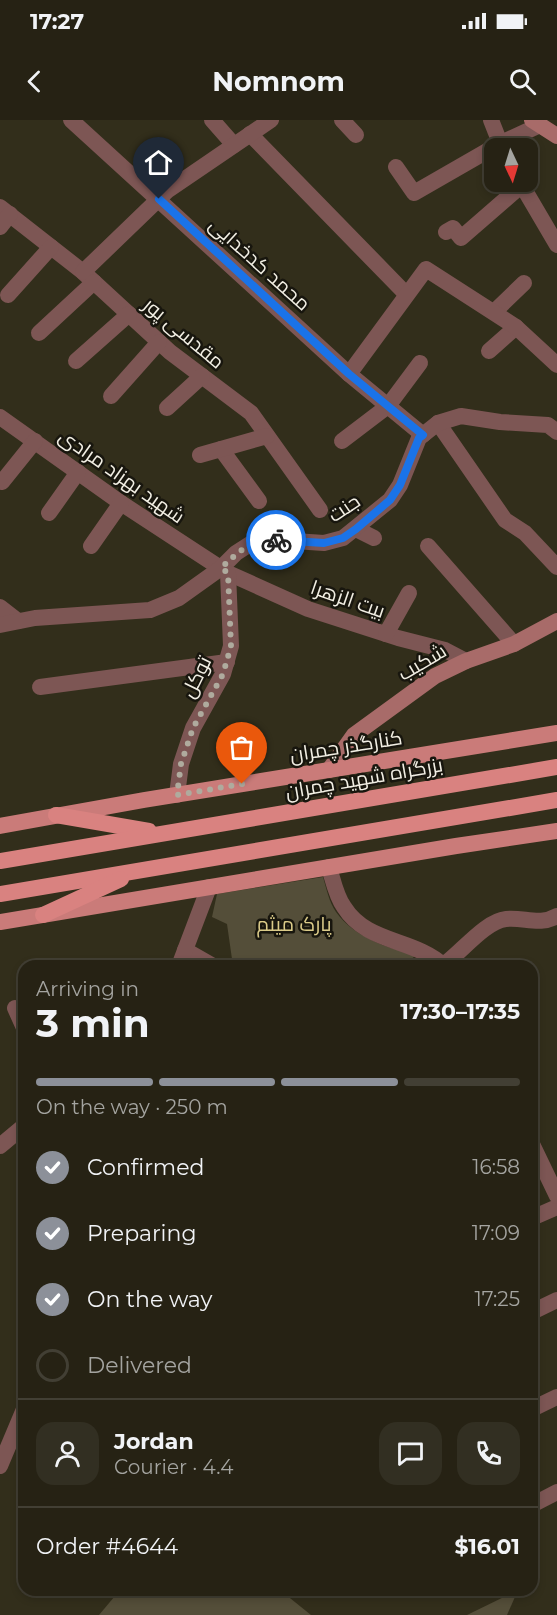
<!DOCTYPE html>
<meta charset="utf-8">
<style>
:root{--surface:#262214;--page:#322f22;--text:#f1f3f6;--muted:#a4a4a0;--line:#423f34;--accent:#8c9099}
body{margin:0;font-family:Montserrat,Cairo,sans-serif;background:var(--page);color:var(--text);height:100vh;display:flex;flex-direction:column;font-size:22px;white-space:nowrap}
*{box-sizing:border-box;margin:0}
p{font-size:20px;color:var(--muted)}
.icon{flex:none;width:33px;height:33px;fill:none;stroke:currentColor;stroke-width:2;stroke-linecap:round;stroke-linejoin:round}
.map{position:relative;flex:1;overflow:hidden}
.side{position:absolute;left:18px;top:840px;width:520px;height:636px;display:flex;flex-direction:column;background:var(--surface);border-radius:18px;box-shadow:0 3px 9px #0003,0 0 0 2px var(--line)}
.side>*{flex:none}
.needle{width:39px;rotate:176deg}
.fabs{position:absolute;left:484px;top:18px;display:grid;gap:12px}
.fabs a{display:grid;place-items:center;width:54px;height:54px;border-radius:12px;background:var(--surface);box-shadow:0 3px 9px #0003,0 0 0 2px var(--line);font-size:30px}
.pin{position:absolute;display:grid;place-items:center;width:51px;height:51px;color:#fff;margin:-62px -26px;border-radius:50% 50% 50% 0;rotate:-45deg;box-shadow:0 0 6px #0007}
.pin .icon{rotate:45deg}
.courier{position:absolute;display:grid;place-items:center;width:60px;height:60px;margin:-30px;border:4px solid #1a73e8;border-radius:50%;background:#fff;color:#222;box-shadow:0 2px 8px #0007}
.headline em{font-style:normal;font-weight:700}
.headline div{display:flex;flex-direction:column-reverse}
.headline{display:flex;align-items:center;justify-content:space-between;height:102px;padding:0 18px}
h1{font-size:39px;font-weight:700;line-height:45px}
.bar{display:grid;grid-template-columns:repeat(4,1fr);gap:9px 6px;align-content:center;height:72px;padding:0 18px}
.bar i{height:8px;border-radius:4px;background:var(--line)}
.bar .active{background:var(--accent)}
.bar p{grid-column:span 4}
.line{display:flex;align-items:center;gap:15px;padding:0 18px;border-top:2px solid var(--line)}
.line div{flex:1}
.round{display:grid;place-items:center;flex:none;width:63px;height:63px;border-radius:18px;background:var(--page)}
ol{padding:0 18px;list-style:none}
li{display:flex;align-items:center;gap:18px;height:66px}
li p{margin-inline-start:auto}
li .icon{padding:6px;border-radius:50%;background:var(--accent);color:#fff;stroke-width:4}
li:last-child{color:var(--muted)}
li i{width:33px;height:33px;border:3px solid var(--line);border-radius:50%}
.status{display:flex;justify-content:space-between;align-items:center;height:42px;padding:0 30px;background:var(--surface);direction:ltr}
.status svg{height:16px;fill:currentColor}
header{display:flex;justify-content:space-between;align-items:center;height:78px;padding:0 18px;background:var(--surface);font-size:27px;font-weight:700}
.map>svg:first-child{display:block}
.green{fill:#544e39}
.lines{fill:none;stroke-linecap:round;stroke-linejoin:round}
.minor{stroke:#7d5654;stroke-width:16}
.tertiary{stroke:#7d5654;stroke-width:16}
.secondary{stroke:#a86b69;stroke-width:16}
.primary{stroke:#ca7b79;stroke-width:16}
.trunk{stroke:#d98280;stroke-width:16}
.done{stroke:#afab9e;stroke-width:6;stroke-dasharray:0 10.8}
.route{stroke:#1a73e8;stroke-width:8}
.labels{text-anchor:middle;stroke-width:5;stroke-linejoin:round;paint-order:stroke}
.street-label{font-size:20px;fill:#f2efe4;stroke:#18160e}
.park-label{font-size:20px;fill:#dbcb89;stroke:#18160e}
</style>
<div class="status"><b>17:27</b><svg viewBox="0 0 49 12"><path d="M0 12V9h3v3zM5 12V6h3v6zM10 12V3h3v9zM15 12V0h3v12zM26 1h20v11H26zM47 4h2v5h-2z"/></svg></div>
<header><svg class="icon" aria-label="back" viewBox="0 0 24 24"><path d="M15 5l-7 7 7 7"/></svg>Nomnom<svg class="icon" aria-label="search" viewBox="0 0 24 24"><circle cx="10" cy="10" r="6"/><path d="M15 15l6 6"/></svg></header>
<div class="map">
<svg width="557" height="1495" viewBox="0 0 557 1495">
<rect width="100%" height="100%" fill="#322e1b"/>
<g class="green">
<path d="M323 757C326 767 329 782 336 792 354 817 387 828 416 835L404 846H233L227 804 212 797 217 774Z"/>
<path d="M120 1470H280L311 1495H99Z"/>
<path d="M518 1470 507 1495H467Z"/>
</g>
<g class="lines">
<g class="minor">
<path d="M71 0 349 254 423 315"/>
<path d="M212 0 234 25"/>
<path d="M342 0 356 15"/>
<path d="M491 0 502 28"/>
<path d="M250 14 406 174"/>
<path d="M396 47 414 73 501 23 540 5"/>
<path d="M520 62 557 125"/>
<path d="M0 87 83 152 170 232 251 293 320 390"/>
<path d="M0 107 10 94"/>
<path d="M446 112 453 108 461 118 522 65"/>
<path d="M83 152 167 71 271 0"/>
<path d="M8 175 51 127"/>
<path d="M494 192 524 163"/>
<path d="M39 213 94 162"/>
<path d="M489 231 516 207"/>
<path d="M76 241 129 194"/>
<path d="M349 254 426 149 516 207 557 245"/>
<path d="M111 276 159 222"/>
<path d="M167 288 202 256"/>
<path d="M0 297 121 383 228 453 308 489 398 518 445 530 466 541"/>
<path d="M438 303 505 400 525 413 557 447"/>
<path d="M342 321 388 286 420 243"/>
<path d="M221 329 259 381"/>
<path d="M200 335 267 316"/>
<path d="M2 362 35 321"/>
<path d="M49 393 78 352"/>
<path d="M356 409 374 418"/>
<path d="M91 426 121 383"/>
<path d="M428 426 514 524"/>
<path d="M0 487 18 501"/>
<path d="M0 505 35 498 150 490 179 478 221 448 236 433 250 424 279 420 324 423 343 418 390 380 400 365 419 318 438 303 461 296 500 302 548 305 557 312"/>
<path d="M386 514 409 473"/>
<path d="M40 567 227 542"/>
<path d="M177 675 181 644 193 608 223 554 231 526 228 453"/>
<path d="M185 830 213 846"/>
<path d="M179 846 209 767"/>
<path d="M442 846C460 834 485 801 506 799 524 797 540 806 557 796"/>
<path d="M15 888 24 908"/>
<path d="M0 1026 24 1006"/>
<path d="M532 1098 557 1087"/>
<path d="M532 1192 557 1180"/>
<path d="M532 1289 557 1277"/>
<path d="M0 1346 24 1289"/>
<path d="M532 1385 557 1372"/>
</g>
<g class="tertiary">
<path d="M329 747C333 760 336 776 344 787 367 824 414 818 444 846"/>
<path d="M532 1024 557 1076"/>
</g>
<g class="secondary">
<path d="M532 0 557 16"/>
<path d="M329 650 354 615 435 556 466 541 514 524 557 501"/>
</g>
<g class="primary">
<path d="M0 706 144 680 557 613"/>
<path d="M0 802 456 726 557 711"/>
</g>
<g class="trunk">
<path d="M56 695 149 711"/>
<path d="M0 741 557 647"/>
<path d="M0 774 557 680"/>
<path d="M43 795 121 759"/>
</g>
</g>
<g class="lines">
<path class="done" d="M242 664 177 675 181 644 193 608 223 554 231 526 228 453 221 448C244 427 244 425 276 420"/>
<path class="route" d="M159 79 349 254 423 315 419 318 400 365 390 380 356 409 343 418 324 423 276 420"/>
</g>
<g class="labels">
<g class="street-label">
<text transform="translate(260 144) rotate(42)" y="7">محمد کدخدایی</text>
<text transform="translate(184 213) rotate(40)" y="7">مقدسی پور</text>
<text transform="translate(122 356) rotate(35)" y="7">شهید بهزاد مرادی</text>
<text transform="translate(344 388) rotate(-34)" y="7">جنت</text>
<text transform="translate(348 479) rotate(19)" y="7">بیت الزهرا</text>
<text transform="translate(422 542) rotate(-31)" y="7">شکیب</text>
<text transform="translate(196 557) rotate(-64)" y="7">توکل</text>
<text transform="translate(346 626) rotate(-9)" y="7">کنارگذر چمران</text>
<text transform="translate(364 658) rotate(-10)" y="7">بزرگراه شهید چمران</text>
</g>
<g class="park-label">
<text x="294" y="811">پارک میثم</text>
</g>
</g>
</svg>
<div class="fabs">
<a><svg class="needle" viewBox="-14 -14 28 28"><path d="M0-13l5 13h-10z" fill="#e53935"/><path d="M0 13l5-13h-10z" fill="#a4a4a0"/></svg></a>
</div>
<div class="pin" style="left:242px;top:664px;background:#ea580c"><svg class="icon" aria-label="bag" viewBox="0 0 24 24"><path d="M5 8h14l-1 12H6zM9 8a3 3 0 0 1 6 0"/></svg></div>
<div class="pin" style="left:159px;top:79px;background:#1f2937"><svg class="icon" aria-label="home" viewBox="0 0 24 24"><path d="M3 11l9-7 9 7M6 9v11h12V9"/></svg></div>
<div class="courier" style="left:276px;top:420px"><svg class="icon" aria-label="bike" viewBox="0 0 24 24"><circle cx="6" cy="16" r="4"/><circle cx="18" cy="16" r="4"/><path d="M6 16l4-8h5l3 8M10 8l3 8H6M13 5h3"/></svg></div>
<section class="side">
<div class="headline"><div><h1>3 min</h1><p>Arriving in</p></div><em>17:30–17:35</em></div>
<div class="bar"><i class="active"></i><i class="active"></i><i class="active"></i><i></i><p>On the way · 250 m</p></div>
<ol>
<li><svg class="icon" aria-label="check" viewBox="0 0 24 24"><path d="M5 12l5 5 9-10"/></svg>Confirmed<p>16:58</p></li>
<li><svg class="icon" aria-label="check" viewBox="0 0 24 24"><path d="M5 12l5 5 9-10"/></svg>Preparing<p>17:09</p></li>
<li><svg class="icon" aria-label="check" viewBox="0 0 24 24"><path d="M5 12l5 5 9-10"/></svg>On the way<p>17:25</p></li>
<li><i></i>Delivered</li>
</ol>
<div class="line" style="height:108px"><a class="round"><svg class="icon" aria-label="person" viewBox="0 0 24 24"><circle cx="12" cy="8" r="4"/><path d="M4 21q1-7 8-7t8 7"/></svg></a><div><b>Jordan</b><p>Courier · 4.4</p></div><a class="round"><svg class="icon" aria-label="chat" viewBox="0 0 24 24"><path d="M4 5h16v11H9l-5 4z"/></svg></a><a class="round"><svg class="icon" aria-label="phone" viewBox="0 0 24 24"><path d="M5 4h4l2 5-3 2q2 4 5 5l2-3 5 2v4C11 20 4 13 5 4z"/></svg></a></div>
<div class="line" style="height:78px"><div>Order #4644</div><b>$16.01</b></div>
</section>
</div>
